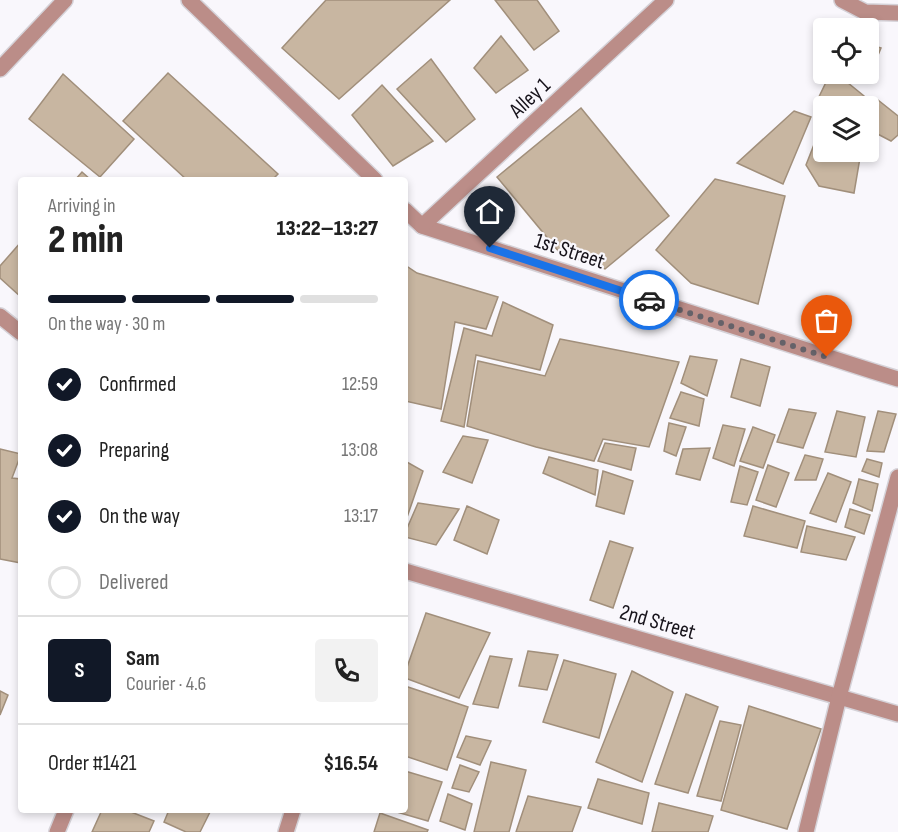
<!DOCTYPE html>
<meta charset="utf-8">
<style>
:root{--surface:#fff;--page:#f2f2f2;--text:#222;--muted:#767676;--line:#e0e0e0;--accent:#111827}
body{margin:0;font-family:"Sofia Sans Condensed",sans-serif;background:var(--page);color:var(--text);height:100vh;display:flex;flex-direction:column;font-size:22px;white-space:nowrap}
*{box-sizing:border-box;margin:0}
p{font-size:20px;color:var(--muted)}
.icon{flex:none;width:33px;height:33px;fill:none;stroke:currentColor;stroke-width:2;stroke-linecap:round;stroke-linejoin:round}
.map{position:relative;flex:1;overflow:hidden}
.drawer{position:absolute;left:18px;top:177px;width:390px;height:636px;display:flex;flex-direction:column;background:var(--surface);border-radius:6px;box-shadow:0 3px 9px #0003}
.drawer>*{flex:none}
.buttons{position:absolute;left:813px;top:18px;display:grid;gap:12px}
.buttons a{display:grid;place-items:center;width:66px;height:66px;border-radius:6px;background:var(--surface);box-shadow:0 3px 9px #0003;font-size:30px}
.pin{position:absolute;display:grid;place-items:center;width:51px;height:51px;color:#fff;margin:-62px -26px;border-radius:50% 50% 50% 0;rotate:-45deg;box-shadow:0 0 6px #0007}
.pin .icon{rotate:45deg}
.courier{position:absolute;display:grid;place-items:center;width:60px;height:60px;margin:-30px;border:4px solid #1a73e8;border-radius:50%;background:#fff;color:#222;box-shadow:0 2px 8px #0007}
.summary em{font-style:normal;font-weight:800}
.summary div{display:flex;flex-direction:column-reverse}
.summary{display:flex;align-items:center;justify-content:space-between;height:102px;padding:0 30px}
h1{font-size:39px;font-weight:800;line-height:45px}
.bar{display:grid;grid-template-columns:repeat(4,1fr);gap:9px 6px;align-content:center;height:72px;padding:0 30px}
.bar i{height:8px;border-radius:4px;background:var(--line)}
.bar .active{background:var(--accent)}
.bar p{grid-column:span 4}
.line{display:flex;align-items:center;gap:15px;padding:0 30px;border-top:2px solid var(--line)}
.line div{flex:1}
.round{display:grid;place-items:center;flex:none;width:63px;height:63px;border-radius:6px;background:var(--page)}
ol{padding:0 30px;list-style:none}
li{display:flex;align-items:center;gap:18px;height:66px}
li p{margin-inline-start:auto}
li .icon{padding:6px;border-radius:50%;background:var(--accent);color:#fff;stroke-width:4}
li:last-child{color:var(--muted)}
li i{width:33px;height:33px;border:3px solid var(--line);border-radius:50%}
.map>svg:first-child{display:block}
.building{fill:#c8b6a1;stroke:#a18f7b;stroke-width:1.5}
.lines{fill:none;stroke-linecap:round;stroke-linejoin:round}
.minor-casing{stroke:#d5d2d8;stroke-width:18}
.minor{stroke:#bb8d88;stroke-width:15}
.done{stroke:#656269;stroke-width:6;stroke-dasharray:0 10.8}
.route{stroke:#1a73e8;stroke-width:8}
.labels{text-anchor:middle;stroke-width:4.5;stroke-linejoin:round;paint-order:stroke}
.street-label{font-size:22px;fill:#16121a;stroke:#f9f7fc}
</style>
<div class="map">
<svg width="898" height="832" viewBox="0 0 898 832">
<rect width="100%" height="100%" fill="#f9f7fc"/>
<g class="building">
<path d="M326 0H450L339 99 282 48Z"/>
<path d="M495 0H537L559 31 534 50Z"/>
<path d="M501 36 528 70 496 93 474 68Z"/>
<path d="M868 44 881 48 871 72 868 71Z"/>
<path d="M431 59 475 119 446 142 397 89Z"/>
<path d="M168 73 278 174 272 180H187L123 121Z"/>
<path d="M63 74 134 139 100 177 29 119Z"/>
<path d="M830 74H837L864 96 860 106H824V108L816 103Z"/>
<path d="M382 85 433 141 393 166 352 115Z"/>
<path d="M878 100 898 116V135L891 141 868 129V121Z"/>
<path d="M581 108 669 216 605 269 560 253 497 177Z"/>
<path d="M794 111 811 117 783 184 737 163Z"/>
<path d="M824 119V152H861L854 193 819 186 806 165Z"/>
<path d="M82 172 91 180H75Z"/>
<path d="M715 179 785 196 758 304 691 283 656 250Z"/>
<path d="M21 242V297L0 278V266Z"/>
<path d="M405 265 417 273 498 297 486 329 455 322 441 409 405 401Z"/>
<path d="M503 302 553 325 540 370 476 355 464 427 441 421 464 328 492 336Z"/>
<path d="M560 339 679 362 649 447 603 439 594 461 536 447 467 426 478 361 545 376Z"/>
<path d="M690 356 717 360 707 396 681 383Z"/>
<path d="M741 359 770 367 760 406 731 397Z"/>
<path d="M681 392 704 399 699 426 670 418Z"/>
<path d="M789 409 816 413 803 448 777 442Z"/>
<path d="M837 411 865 417 856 457 825 452Z"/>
<path d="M878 411 896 414 884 452 867 451Z"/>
<path d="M669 423 686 427 676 456 664 451Z"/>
<path d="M723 425 745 429 734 466 713 458Z"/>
<path d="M753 427 775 435 763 468 740 461Z"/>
<path d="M463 436 488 440 472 483 443 472Z"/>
<path d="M605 443 636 448 631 470 598 461Z"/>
<path d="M710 448 700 480 676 474 683 449Z"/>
<path d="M0 449 21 454 12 478 21 479V563L0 559Z"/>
<path d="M805 455 823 459 816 480H795Z"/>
<path d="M549 457 598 470 595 495 543 473Z"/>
<path d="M867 459 882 463 879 477 862 471Z"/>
<path d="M405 461 423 471 405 523Z"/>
<path d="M768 465 789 473 776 507 756 500Z"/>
<path d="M740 466 758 472 747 505 731 502Z"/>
<path d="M603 471 633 481 624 514 596 506Z"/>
<path d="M828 473 851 482 836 522 810 513Z"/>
<path d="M859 479 878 484 872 511 853 503Z"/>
<path d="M418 503 459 509 436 545 405 537V533Z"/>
<path d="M467 506 499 520 487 554 454 540Z"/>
<path d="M753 506 805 521 797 548 744 536Z"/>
<path d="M850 509 870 515 864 534 845 527Z"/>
<path d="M807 526 855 537 846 560 801 552Z"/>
<path d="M610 541 633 548 613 608 590 600Z"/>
<path d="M426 613 490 633 459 698 405 678V673Z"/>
<path d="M528 651 558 655 547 690 519 686Z"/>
<path d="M490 656 512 659 498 708 473 704Z"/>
<path d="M564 660 616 674 599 738 543 722Z"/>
<path d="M632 671 673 692 642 782 596 762Z"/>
<path d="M405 686 468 707 447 770 405 756Z"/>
<path d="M0 691 8 695 0 715Z"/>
<path d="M686 694 718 707 688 793 655 784Z"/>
<path d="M749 706 821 729 787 829 721 810Z"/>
<path d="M720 721 741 725 721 801 697 796Z"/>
<path d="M466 736 491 741 480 765 457 757Z"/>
<path d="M491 762 526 770 509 832H474Z"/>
<path d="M460 765 479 772 469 792 452 788Z"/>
<path d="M405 771 442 782 428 821 390 810H405Z"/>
<path d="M598 779 649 793 642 824 588 808Z"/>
<path d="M448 794 472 804 465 830 440 821Z"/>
<path d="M528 796 581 807 572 832H516Z"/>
<path d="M659 803 713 816 708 832H652Z"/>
<path d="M102 810H126L154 821 149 832H92Z"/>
<path d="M169 810H211L200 832H186L164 822Z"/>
<path d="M380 813 428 830 427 832H374Z"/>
</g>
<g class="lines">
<g class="minor-casing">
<g id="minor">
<path d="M189 0 375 180"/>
<path d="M842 0 865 12 898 13"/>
<path d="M0 69 65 0"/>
<path d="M405 210 422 226 872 371 898 379"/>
<path d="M422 226 666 0"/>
<path d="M0 316 21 333"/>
<path d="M405 571 898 714"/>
<path d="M57 832 66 810"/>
<path d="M286 832 293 810"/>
<path d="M806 832 839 697 898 477"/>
</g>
</g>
<use href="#minor" class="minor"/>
</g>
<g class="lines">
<path class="done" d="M649 300 827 357"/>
<path class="route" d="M490 248 649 300"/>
</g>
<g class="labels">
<g class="street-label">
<text transform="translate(529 97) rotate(-43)" y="8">Alley 1</text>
<text transform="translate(570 250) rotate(18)" y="8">1st Street</text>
<text transform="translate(658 621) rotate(16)" y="8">2nd Street</text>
</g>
</g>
</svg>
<div class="buttons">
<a><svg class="icon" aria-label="locate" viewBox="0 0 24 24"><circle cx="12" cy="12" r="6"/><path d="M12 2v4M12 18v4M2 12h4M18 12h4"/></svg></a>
<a><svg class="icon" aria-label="layers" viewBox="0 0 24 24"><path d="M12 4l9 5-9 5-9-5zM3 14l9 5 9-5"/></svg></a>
</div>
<div class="pin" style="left:827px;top:357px;background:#ea580c"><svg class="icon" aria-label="bag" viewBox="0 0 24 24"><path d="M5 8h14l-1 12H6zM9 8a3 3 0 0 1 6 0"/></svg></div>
<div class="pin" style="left:490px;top:248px;background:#1f2937"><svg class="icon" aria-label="home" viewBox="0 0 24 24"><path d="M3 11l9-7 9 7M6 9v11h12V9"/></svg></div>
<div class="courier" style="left:649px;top:300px"><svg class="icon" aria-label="car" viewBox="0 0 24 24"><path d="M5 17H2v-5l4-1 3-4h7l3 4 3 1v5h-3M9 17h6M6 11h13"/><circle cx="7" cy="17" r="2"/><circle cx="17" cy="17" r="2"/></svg></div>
<section class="drawer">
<div class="summary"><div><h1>2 min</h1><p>Arriving in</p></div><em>13:22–13:27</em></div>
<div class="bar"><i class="active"></i><i class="active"></i><i class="active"></i><i></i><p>On the way · 30 m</p></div>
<ol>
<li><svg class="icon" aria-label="check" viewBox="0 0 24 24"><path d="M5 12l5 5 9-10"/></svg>Confirmed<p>12:59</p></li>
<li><svg class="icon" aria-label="check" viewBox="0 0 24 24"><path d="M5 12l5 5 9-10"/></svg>Preparing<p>13:08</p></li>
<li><svg class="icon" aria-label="check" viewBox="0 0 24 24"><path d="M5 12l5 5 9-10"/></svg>On the way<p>13:17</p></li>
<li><i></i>Delivered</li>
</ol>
<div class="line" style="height:108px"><b class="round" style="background:var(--accent);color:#fff">S</b><div><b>Sam</b><p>Courier · 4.6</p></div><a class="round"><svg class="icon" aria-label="phone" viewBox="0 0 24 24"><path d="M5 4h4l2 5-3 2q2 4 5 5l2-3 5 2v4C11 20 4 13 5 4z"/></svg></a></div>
<div class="line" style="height:78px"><div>Order #1421</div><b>$16.54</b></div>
</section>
</div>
